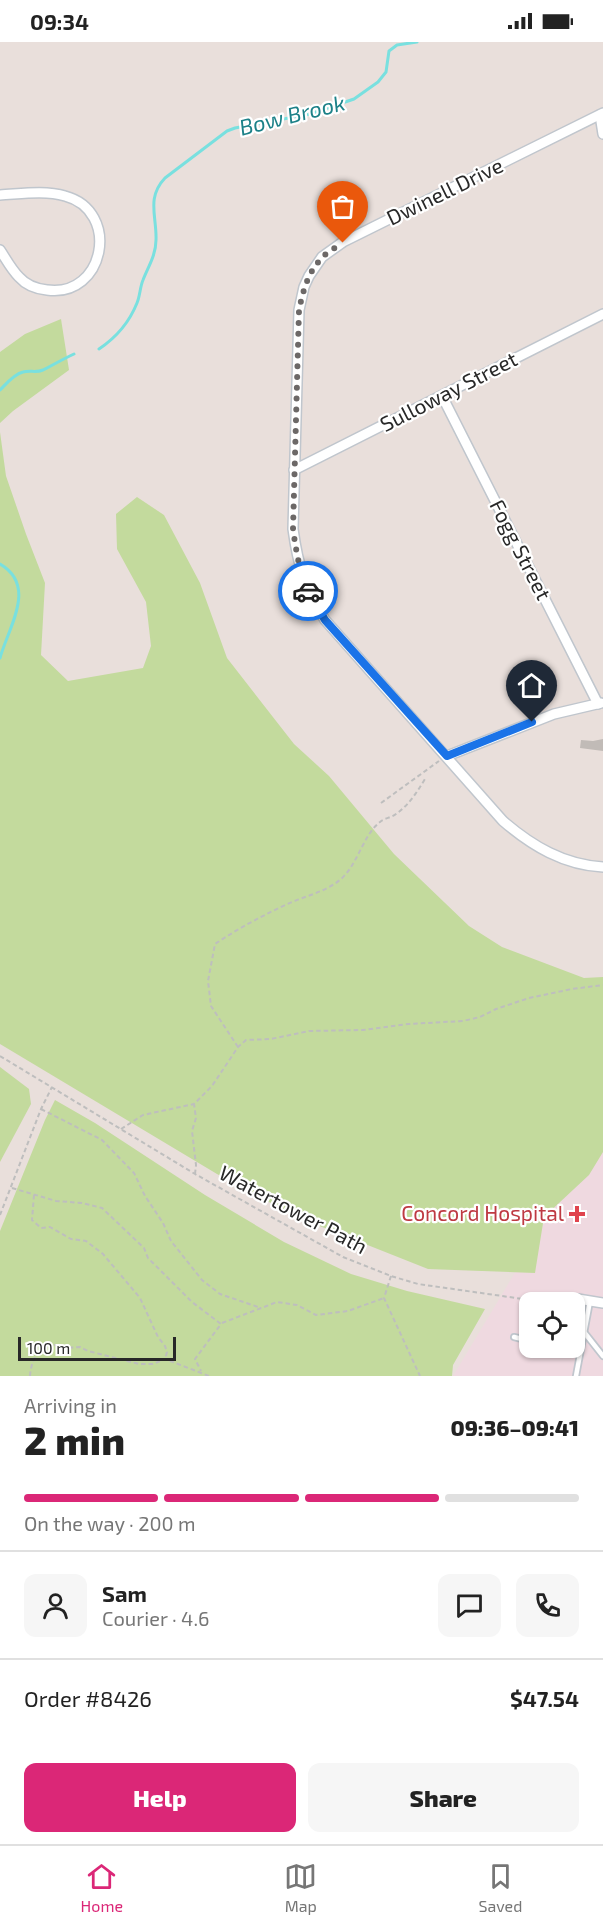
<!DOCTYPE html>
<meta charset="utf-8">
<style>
:root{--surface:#fff;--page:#f6f6f6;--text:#222;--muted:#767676;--line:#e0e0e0;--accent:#db2777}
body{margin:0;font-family:"Exo 2",sans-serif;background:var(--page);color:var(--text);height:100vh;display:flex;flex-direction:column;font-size:22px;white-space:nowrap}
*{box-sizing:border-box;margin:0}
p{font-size:20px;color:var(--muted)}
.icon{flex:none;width:33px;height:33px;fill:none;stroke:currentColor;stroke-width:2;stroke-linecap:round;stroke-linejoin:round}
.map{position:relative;height:1334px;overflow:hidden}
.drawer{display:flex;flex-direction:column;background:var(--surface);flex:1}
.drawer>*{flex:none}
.tools{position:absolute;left:519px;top:1250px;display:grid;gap:12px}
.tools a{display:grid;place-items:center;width:66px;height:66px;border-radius:12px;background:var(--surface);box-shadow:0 2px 4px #0004;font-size:30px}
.scale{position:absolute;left:18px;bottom:15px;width:158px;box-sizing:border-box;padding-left:6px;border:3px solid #282828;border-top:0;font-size:16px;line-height:21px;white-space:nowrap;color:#282828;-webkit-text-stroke:4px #fff;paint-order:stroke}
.pin{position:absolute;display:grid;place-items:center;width:51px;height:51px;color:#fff;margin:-62px -26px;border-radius:50% 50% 50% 0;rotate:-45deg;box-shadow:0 0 6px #0007}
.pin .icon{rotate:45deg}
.courier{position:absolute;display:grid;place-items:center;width:60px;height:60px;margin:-30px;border:4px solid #1a73e8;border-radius:50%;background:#fff;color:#222;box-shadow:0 2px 8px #0007}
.overview em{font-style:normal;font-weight:800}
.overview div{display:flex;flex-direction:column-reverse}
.overview{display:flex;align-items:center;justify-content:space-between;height:102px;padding:0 24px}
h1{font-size:39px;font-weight:800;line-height:45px}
.bar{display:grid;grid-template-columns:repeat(4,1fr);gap:9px 6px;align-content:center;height:72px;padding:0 24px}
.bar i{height:8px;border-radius:4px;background:var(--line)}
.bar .selected{background:var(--accent)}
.bar p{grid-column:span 4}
.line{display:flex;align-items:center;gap:15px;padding:0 24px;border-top:2px solid var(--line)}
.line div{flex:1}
.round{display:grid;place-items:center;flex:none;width:63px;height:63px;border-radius:12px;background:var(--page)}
.action{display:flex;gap:12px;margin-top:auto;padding:12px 24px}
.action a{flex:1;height:69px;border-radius:12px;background:var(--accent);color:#fff;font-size:24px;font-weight:800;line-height:69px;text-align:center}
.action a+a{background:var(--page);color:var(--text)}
.status{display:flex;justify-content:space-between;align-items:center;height:42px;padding:0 30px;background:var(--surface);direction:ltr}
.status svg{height:16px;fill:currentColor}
.tabs{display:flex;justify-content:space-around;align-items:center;height:84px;border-top:2px solid var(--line);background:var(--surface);font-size:16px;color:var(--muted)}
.tabs a{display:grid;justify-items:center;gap:3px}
.tabs .selected{color:var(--accent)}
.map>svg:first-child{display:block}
.medical{fill:#efd9e0;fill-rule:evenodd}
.green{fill:#c3da9d}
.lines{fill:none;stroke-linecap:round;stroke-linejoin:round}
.stream{stroke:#79e0df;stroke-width:3}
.building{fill:#c1bbb7}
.service-casing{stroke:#c0c6cd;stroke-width:8}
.minor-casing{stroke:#c0c6cd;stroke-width:12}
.path{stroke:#bebebe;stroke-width:2;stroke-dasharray:4.5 3;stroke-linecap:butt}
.service{stroke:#fff;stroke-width:4.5}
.minor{stroke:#fff;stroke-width:9}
.done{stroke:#6c6867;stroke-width:6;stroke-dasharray:0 10.8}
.route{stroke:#1a73e8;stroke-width:8}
.health-dot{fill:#e0444e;stroke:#fff;stroke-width:2}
.labels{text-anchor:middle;stroke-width:4.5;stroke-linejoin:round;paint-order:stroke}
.street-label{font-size:21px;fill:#282828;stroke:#fff}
.health-label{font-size:21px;fill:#be3a42;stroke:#fff;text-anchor:end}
.water-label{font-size:22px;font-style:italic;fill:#1c8188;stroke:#fff}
</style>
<div class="status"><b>09:34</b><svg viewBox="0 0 49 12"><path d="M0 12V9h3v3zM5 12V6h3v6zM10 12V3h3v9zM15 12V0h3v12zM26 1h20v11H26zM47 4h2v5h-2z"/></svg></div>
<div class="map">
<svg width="603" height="1334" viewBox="0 0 603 1334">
<rect width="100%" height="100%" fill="#e9dfdb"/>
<path class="medical" d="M603 1084V1334H453ZM530 1260H574V1305H530Z"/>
<g class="green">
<path d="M61 277 69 328 13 369 0 381V310L25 292Z"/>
<path d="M0 390 6 434 26 492 45 541 41 613 68 639 143 626 151 604 146 560 117 507 116 472 137 455 164 473 200 541 227 616 294 702 329 734 394 812 469 884 502 905 584 936 603 935V1110L589 1133 544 1175 535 1231 428 1227 297 1175 217 1132 0 1002Z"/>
<path d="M0 1025 29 1047 31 1062 0 1120Z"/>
<path d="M55 1058 95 1081 205 1153 284 1200 351 1232 407 1249 485 1267 453 1323 452 1334H0V1189L45 1078Z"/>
</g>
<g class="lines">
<g class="stream">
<path d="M99 307C117 295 129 281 137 261 140 254 140 245 143 238 148 225 156 213 156 198 157 175 146 156 165 136L227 89 235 86 310 72 354 57 378 40 386 30 389 9 397 3 417 0"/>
<path d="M0 348C6 342 14 332 23 330 30 328 36 331 43 328 53 323 63 317 74 312"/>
<path d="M0 522C38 544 8 586 0 616"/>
</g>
</g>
<path class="building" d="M603 697V709L580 706 581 698 593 699Z"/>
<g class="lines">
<g class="service-casing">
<g id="service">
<path d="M584 1290 603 1314"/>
<path d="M514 1295 530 1299"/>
<path d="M552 1305 580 1312"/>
<path d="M576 1334 590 1259"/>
</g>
</g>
<g class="minor-casing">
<g id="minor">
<path d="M603 71 343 200 322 215 309 234 304 245 299 268 293 487C298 524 305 546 325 578L503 779C532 804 564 823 603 825"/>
<path d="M600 73 603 92"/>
<path d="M0 153C20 152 45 148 65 154 121 169 105 256 47 248 37 247 26 243 19 235 11 227 6 217 0 208"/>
<path d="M442 354 598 662"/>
<path d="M294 428 603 272"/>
<path d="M447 714 554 672 601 661"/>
<path d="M578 1257 603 1261"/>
</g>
</g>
<g class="path">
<path d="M381 761 439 719"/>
<path d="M238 1005 211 964 208 939 215 902C239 886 265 872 292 860 309 853 327 849 341 837 358 822 363 793 380 780 384 776 391 776 396 772 409 763 417 750 425 737"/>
<path d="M0 1014 195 1132 343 1215 391 1234 418 1242 537 1259 569 1257"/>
<path d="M41 1067 102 1098 134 1131 145 1154 163 1181 171 1199 202 1238 220 1252 261 1266"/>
<path d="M121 1087 143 1073 194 1062"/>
<path d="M195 1132 196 1123 192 1089 196 1076 194 1062 212 1044 238 1005 246 998 271 997 309 989 363 988 408 982 463 979 480 975 496 967 529 956 572 947 603 943"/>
<path d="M12 1146 56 1159 82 1161 102 1166 144 1206 148 1216 192 1260 221 1282 195 1317 201 1329"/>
<path d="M34 1153 32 1178 41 1186 50 1185 71 1197 86 1199 103 1212 140 1256 158 1295 165 1304 167 1310 165 1317"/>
<path d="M0 1173 41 1067 52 1045"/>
<path d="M391 1234 384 1256 420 1334"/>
<path d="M222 1281 277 1260 297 1263 316 1273 348 1269 384 1256"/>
<path d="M30 1334C31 1319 37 1309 49 1301L65 1306 80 1305 88 1309 139 1322H153L165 1317 209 1334"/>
</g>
<use href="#service" class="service"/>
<use href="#minor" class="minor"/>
</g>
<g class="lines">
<path class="done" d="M308 549C299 528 296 508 293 487L299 268C303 249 308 229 323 215 328 209 337 205 343 201"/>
<path class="route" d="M308 549 325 578 447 714 532 680"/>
</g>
<path class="health-dot" d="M574 1163h6v6h6v6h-6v6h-6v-6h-6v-6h6z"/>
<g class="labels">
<g class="street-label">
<text transform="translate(445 150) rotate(-26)" y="7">Dwinell Drive</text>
<text transform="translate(449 350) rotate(-27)" y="7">Sulloway Street</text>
<text transform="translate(520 508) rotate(63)" y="7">Fogg Street</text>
<text transform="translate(293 1168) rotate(28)" y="7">Watertower Path</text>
</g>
<g class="health-label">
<text x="564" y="1179">Concord Hospital</text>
</g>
<g class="water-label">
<text transform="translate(292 73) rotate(-14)" y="8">Bow Brook</text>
</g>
</g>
</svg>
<div class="tools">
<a><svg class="icon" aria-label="locate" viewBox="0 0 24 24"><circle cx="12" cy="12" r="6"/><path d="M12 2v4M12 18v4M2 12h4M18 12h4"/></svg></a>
</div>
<div class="scale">100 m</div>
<div class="pin" style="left:343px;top:201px;background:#ea580c"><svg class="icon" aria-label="bag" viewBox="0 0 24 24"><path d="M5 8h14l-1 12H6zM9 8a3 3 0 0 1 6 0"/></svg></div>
<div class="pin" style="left:532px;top:680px;background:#1f2937"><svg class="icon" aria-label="home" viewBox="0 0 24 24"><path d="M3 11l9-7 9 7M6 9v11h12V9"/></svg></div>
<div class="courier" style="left:308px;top:549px"><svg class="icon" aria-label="car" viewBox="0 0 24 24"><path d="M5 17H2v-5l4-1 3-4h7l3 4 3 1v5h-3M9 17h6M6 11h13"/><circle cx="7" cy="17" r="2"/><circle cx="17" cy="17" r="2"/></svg></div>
</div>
<section class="drawer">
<div class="overview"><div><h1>2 min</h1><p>Arriving in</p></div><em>09:36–09:41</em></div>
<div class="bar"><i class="selected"></i><i class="selected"></i><i class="selected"></i><i></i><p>On the way · 200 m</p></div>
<div class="line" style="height:108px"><a class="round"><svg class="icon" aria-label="person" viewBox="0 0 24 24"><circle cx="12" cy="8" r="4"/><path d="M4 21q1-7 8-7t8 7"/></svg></a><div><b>Sam</b><p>Courier · 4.6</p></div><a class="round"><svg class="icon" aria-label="chat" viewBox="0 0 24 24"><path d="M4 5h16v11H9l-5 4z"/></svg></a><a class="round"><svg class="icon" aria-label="phone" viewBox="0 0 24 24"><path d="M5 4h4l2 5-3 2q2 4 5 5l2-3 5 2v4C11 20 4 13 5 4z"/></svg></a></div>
<div class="line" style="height:78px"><div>Order #8426</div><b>$47.54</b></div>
<div class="action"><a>Help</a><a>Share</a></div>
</section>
<nav class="tabs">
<a class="selected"><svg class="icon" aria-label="home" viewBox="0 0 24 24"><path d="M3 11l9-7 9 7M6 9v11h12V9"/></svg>Home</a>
<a><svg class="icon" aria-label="map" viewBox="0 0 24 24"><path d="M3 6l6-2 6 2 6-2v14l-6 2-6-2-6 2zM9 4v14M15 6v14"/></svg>Map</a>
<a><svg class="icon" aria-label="saved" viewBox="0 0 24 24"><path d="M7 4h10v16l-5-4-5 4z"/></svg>Saved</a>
</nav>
